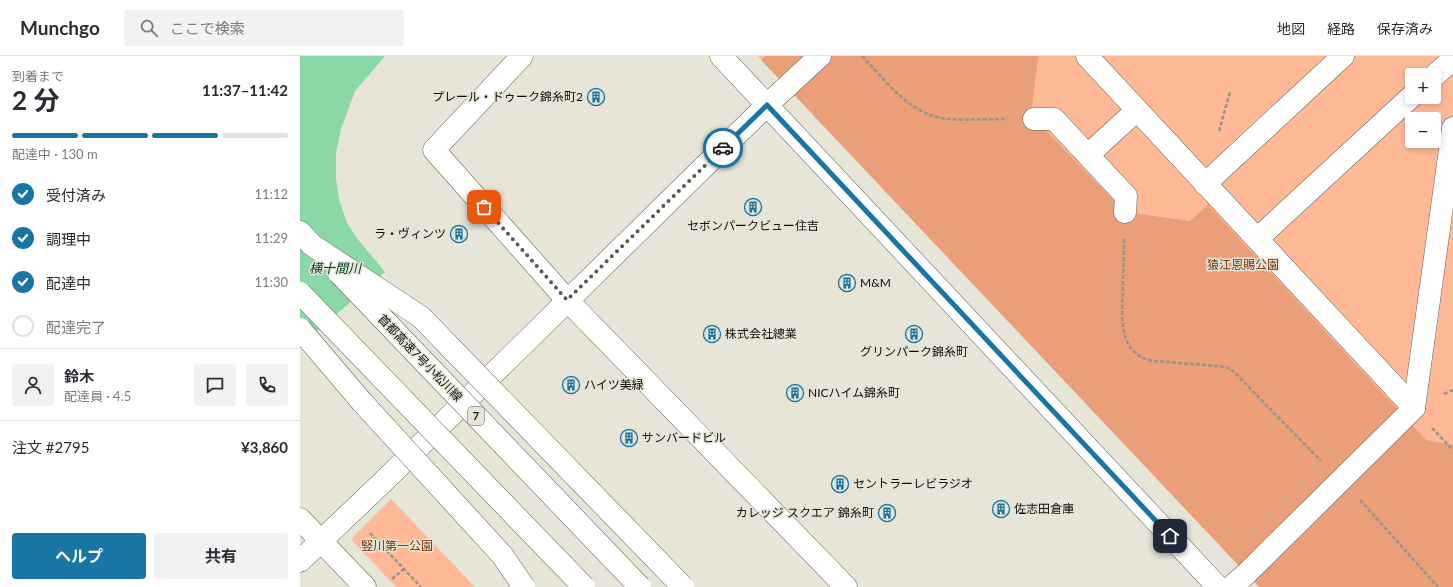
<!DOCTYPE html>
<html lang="ja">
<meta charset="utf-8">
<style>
:root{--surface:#fff;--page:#f2f2f3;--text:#2b2b33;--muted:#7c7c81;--line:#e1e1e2;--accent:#1976a4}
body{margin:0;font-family:Lato,"Noto Sans JP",sans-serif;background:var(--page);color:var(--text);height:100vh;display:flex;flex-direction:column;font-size:15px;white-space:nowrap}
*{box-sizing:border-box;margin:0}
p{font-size:13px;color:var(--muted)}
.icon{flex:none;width:22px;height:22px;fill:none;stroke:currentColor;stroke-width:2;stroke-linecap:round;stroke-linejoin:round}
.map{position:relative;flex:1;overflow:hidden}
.sheet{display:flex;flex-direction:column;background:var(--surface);width:300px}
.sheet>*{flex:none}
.buttons{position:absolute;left:1105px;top:12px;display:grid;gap:8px}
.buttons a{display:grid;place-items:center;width:36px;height:36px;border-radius:4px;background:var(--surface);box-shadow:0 2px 6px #0003;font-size:20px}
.pin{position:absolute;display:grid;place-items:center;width:34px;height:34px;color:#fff;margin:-17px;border-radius:8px;box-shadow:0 2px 6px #0006}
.courier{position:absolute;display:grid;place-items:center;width:40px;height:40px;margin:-20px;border:3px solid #1976a4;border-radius:50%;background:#fff;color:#222;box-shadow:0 1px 5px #0007}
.summary em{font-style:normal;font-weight:700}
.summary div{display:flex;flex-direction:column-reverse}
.summary{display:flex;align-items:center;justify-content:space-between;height:68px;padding:0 12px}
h1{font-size:26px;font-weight:700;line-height:30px}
.bar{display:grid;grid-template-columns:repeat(4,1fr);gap:6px 4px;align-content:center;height:48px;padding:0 12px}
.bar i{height:5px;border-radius:3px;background:var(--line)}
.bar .active{background:var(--accent)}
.bar p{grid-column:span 4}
.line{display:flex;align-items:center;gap:10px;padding:0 12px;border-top:1px solid var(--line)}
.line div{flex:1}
.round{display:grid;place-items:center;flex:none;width:42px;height:42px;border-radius:4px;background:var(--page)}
ol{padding:0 12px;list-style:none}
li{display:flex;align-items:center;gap:12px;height:44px}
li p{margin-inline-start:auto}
li .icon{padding:4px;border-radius:50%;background:var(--accent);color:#fff;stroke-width:4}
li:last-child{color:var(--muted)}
li i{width:22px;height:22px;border:2px solid var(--line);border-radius:50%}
.primary-button{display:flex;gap:8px;margin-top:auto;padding:8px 12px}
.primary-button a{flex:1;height:46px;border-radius:4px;background:var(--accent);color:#fff;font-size:16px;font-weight:700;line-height:46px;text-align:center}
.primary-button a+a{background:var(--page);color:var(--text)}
header{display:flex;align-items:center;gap:24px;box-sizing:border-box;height:56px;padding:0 20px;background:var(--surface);border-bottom:1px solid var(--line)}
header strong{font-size:19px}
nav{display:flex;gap:22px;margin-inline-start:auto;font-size:14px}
.search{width:280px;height:36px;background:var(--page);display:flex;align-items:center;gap:10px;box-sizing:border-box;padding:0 14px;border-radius:4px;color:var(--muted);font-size:15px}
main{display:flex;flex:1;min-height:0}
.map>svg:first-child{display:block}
.green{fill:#ffb997;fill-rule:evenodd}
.forest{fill:#eb9f79}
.water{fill:#8ad8a6}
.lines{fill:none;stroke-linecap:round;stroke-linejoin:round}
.street-casing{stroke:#646358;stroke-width:23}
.secondary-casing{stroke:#646358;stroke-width:23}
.highway-casing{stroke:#646358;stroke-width:23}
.path{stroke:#97968c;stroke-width:2.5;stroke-dasharray:4 2;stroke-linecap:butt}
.street{stroke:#fff;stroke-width:22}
.secondary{stroke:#fff;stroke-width:22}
.highway{stroke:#fff;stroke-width:22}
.highway-bridge-casing{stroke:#646358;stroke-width:23;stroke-linecap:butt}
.highway-bridge{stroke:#fff;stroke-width:22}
.done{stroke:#5a5951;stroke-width:4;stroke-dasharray:0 7.2}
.route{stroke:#1976a4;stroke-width:5}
.labels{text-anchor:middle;stroke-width:3;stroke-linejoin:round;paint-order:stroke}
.shield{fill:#e6e5d8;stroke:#4f4e47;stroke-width:1}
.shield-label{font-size:11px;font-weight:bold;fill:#0e0d09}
.poi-label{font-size:12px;fill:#0e0d09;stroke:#e6e5d8;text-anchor:start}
.park-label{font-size:12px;fill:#793409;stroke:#e6e5d8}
.street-label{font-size:12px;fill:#0e0d09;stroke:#e6e5d8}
.water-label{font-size:13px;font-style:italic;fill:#003e20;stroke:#e6e5d8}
</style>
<header>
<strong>Munchgo</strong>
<div class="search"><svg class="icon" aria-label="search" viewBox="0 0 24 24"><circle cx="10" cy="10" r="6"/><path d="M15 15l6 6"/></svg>ここで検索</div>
<nav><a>地図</a><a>経路</a><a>保存済み</a></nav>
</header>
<main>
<section class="sheet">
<div class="summary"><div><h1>2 分</h1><p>到着まで</p></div><em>11:37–11:42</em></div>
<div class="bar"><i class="active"></i><i class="active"></i><i class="active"></i><i></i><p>配達中 · 130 m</p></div>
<ol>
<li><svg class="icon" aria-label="check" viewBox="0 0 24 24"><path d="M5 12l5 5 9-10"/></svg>受付済み<p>11:12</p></li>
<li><svg class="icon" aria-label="check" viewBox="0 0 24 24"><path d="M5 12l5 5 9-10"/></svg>調理中<p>11:29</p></li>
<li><svg class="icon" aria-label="check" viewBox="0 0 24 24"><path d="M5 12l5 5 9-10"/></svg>配達中<p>11:30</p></li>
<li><i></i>配達完了</li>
</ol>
<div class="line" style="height:72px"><a class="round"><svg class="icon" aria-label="person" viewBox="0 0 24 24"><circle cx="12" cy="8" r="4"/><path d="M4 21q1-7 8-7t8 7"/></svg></a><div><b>鈴木</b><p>配達員 · 4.5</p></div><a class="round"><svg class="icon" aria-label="chat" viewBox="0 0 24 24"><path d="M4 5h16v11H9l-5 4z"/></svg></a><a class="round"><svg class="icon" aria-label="phone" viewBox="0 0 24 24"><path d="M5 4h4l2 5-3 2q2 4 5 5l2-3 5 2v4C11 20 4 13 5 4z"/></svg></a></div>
<div class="line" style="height:52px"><div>注文 #2795</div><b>¥3,860</b></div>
<div class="primary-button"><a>ヘルプ</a><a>共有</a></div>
</section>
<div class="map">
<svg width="1153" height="531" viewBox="0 0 1153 531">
<rect width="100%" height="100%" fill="#e6e5d8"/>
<g class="green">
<path d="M458 0H1153V531H959ZM1112 19H1134V41H1112ZM1112 63H1134V85H1112Z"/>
<path d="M91 443 175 531H96L51 483Z"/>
</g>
<path class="forest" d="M466 0H740L738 2 731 59 825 156 890 165 908 149 1126 384 1153 389V531H959L461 4Z"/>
<path class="water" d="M0 0H85L55 35 41 73 36 97V123L39 143 47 167 56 181 85 216 0 290Z"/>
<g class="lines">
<g class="street-casing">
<g id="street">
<path d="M222 0 134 94 267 244 546 531"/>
<path d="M787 0 1114 352"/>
<path d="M1134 20 1153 3"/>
<path d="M734 63H754L826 140 825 156"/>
<path d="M788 99 837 54"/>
<path d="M905 128 1043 0"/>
<path d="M957 183 1112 40"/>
<path d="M0 463 65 531"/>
<path d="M0 505 86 423 467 49 520 0"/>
<path d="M931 531 946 518 1114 352 1153 72"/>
</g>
</g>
<g class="secondary-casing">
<path id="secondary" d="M421 0 918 531"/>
</g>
<g class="highway-casing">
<path id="highway" d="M0 176 12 189"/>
</g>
<g class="path">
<path d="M562 0C585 24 607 55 641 62 662 65 685 63 706 63"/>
<path d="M919 75 930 36"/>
<path d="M824 183C824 199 823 216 823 232 822 260 817 298 853 305L918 310 926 311 933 315 1021 405"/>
<path d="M1144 338 1153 334"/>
<path d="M1132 372 1153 394"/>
<path d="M1060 444 1138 531"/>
<path d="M70 477 121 531"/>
<path d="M92 523 104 513"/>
</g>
<use href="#street" class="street"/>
<use href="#secondary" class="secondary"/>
<use href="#highway" class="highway"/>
<g class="highway-bridge-casing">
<g id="highway-bridge">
<path d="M12 189 121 261 383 531"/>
<path d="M39 217 340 531"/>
<path d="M0 237 284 531"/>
<path d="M0 273 62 346 202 499 224 531"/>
</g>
</g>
<use href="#highway-bridge" class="highway-bridge"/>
</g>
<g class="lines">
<path class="done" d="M184 151 267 244 423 92"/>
<path class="route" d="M423 92 467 49 870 480"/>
</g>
<defs>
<g id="building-ring" transform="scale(0.9)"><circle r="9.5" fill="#e6e5d8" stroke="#1976a4" stroke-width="1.5"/><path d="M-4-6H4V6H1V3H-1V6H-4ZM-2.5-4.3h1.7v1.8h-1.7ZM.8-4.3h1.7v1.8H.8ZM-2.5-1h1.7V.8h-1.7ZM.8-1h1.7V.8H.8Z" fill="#1976a4"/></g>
</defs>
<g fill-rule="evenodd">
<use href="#building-ring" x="296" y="41"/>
<use href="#building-ring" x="453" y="151"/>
<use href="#building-ring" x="159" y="178"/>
<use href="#building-ring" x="547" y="227"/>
<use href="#building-ring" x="412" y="278"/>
<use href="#building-ring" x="614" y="278"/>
<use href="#building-ring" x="271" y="329"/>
<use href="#building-ring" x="495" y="337"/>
<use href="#building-ring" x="329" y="382"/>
<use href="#building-ring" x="540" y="428"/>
<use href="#building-ring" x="701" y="453"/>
<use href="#building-ring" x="587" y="457"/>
</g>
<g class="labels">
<rect class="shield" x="168" y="351" width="16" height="18" rx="3"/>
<g class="shield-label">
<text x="176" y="364">7</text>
</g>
<g class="poi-label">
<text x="283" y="45" text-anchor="end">プレール・ドゥーク錦糸町2</text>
<text x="453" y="174" text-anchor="middle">セボンパークビュー住吉</text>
<text x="146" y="182" text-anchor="end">ラ・ヴィンツ</text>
<text x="560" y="231">M&amp;M</text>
<text x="425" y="282">株式会社總業</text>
<text x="614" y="300" text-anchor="middle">グリンパーク錦糸町</text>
<text x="284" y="333">ハイツ美緑</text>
<text x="508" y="341">NICハイム錦糸町</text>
<text x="342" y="386">サンバードビル</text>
<text x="553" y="432">セントラーレビラジオ</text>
<text x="714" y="457">佐志田倉庫</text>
<text x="574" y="461" text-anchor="end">カレッジ スクエア 錦糸町</text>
</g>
<g class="park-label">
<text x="943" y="213">猿江恩賜公園</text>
<text x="97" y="494">竪川第一公園</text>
</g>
<g class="street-label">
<text transform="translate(120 302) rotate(46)" y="4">首都高速7号小松川線</text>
</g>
<g class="water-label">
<text x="35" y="217">横十間川</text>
</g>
</g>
</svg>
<div class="buttons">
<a>+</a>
<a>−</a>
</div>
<div class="pin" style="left:184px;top:151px;background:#ea580c"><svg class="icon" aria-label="bag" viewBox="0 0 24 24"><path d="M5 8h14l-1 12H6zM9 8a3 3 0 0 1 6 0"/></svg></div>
<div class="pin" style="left:870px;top:480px;background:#1f2937"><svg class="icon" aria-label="home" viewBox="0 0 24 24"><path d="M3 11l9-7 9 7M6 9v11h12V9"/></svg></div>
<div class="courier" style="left:423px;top:92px"><svg class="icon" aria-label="car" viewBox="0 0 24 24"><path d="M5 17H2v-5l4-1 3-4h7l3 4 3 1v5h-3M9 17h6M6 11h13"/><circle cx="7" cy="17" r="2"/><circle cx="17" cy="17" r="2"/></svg></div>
</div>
</main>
